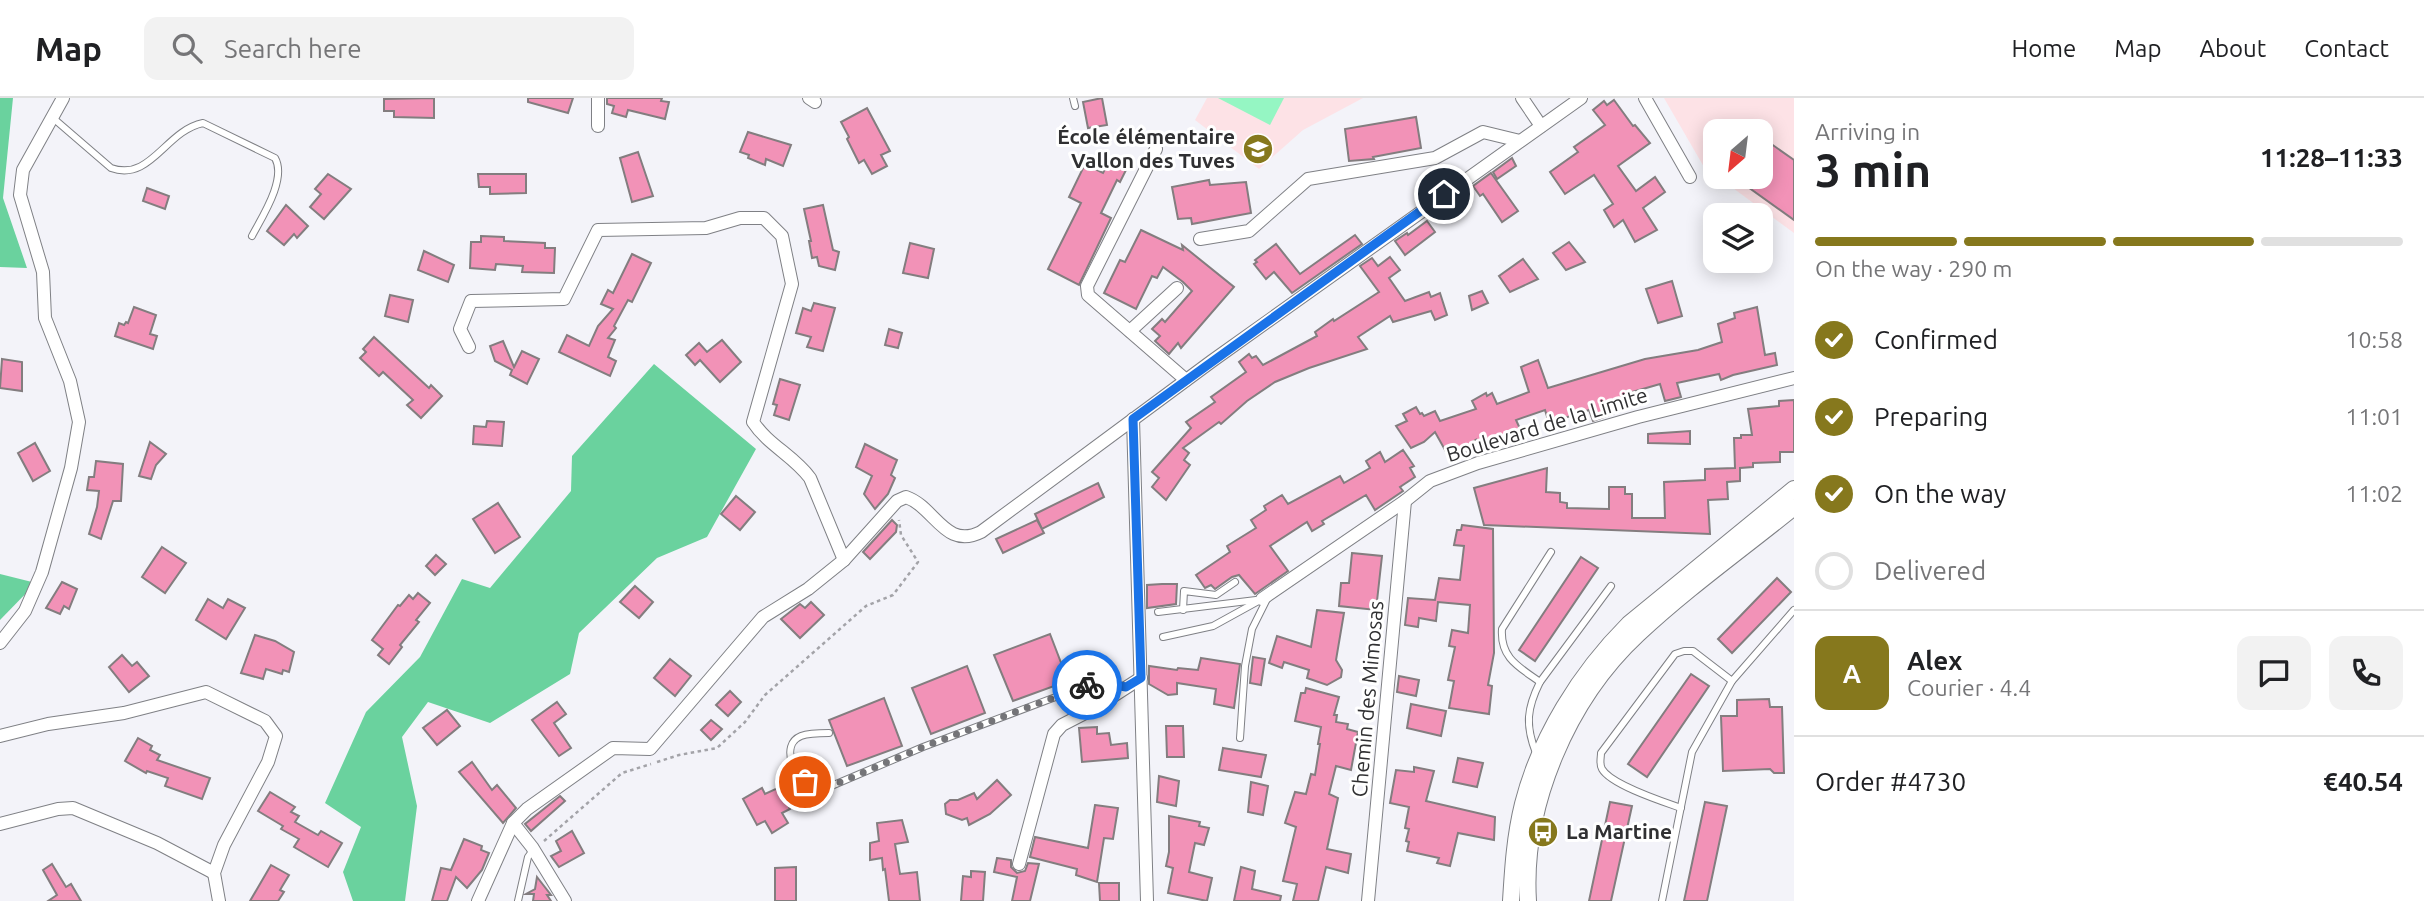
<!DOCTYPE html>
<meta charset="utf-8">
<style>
:root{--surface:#fff;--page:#f2f2f2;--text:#202124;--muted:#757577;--line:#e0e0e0;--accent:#86781d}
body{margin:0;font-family:Ubuntu,sans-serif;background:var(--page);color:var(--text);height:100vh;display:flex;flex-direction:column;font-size:26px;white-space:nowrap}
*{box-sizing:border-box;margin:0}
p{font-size:23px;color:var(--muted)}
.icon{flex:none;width:38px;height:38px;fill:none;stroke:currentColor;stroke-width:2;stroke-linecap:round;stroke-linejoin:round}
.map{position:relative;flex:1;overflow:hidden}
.panel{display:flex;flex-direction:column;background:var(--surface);width:630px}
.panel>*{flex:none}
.needle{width:46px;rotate:208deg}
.controls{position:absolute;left:1703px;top:21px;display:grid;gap:14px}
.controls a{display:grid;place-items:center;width:70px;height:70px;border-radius:14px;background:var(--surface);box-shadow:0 4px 18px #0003;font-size:35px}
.pin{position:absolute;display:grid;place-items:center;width:60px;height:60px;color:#fff;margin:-30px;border:4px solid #fff;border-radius:50%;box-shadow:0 2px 7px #0007}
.courier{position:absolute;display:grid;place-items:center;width:70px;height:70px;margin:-35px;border:5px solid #1a73e8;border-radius:50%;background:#fff;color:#222;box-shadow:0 2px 9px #0007}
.summary em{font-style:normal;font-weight:700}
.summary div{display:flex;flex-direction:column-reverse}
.summary{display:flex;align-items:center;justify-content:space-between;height:119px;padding:0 21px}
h1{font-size:46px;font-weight:700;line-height:52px}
.bar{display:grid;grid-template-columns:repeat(4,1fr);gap:10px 7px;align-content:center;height:84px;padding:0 21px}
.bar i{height:9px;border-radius:5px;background:var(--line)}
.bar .selected{background:var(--accent)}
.bar p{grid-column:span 4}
.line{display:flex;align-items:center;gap:18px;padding:0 21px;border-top:2px solid var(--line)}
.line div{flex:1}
.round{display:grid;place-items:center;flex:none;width:74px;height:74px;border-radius:14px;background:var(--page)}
ol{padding:0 21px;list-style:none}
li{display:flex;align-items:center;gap:21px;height:77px}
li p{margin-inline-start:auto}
li .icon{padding:7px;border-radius:50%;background:var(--accent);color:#fff;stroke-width:4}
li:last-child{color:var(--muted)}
li i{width:38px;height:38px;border:4px solid var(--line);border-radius:50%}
header{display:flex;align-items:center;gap:42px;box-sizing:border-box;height:98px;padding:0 35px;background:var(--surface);border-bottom:2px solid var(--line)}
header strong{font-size:33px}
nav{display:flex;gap:38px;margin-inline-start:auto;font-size:24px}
.search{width:490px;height:63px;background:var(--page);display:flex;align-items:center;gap:18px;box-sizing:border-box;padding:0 24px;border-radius:14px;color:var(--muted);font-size:26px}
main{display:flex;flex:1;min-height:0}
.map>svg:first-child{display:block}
.education{fill:#fde2e6}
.green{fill:#95f6c3}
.forest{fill:#6ad29e}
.building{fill:#f292b7;stroke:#837d7f;stroke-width:2}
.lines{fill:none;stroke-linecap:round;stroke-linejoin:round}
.service-casing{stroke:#7f8085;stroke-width:8}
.minor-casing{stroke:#7f8085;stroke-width:14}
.tertiary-casing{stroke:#7f8085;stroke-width:18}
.path{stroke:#a3a3a8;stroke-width:2.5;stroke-dasharray:3.5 3.5;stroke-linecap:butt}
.service{stroke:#fff;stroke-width:6}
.minor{stroke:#fff;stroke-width:12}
.tertiary{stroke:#fff;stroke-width:16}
.done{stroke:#747478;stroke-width:7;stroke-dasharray:0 12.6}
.route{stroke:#1a73e8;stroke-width:9}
.labels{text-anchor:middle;stroke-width:6;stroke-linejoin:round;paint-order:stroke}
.poi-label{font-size:21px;font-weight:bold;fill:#303032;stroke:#fff;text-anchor:end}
.street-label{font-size:21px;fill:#303032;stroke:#fff}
</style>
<header>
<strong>Map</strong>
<div class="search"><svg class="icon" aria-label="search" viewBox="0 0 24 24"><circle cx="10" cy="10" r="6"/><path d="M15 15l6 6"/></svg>Search here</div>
<nav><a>Home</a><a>Map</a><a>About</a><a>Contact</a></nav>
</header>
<main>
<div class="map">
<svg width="1794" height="803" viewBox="0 0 1794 803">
<rect width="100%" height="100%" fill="#f3f3f9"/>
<g class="education">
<path d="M1207 0H1363L1303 32 1259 71 1195 22Z"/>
<path d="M1664 0H1794V135L1718 79H1760V33H1715V77L1704 69Z"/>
</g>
<path class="green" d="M1218 0H1284L1270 27Z"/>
<g class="forest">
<path d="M0 0H13L3 100 27 170 0 169Z"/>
<path d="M654 266 756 351 707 439 657 460 579 535 570 576 490 625 428 604 402 639 417 708 405 803H353L343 774 361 729 325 705 366 614 420 559 462 481 490 490 571 393 572 358Z"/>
<path d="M0 476 36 485 0 522Z"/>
</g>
<g class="building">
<path d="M434 0V20L394 19V13H384V1Z"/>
<path d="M528 0H573L568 15 528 4Z"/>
<path d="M607 0H662L661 3 669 4 665 21 628 12 626 19 612 15 614 8 607 6Z"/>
<path d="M1102 0 1107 27 1088 30 1083 4Z"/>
<path d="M1614 2 1633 28 1635 27 1650 45 1618 68 1636 93 1655 79 1665 94 1643 110 1657 132 1635 144 1623 122 1614 129 1604 112 1613 106 1594 77 1565 96 1550 74 1578 54 1574 49 1605 27 1593 12 1604 3 1607 7Z"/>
<path d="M867 10 890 53 881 57 887 68 872 76 864 62 859 65 847 41 849 39 841 24Z"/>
<path d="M1416 19 1421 50 1373 59 1374 61 1349 63 1345 31Z"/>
<path d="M748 34 791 47 783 68 766 61 765 67 748 60 749 57 740 54Z"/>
<path d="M1760 38 1794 62V122L1734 79H1760Z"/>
<path d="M638 54 653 98 632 104 620 60Z"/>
<path d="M1111 60 1128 68 1120 84 1117 82 1101 115 1111 120 1079 187 1048 171 1081 105 1069 99 1085 66 1103 75Z"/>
<path d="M1512 60 1516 68 1497 81 1493 74Z"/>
<path d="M1491 75 1518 113 1502 124 1483 96 1480 98 1473 88Z"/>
<path d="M328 76 351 91 324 121 310 109 321 96 315 91Z"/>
<path d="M478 76H526V95L490 96V89H479Z"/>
<path d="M1209 82 1210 87 1246 84 1251 115 1192 126 1191 120 1178 121 1172 89Z"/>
<path d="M147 90 169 98 165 111 143 103Z"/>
<path d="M286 107 308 128 297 140 294 136 284 147 267 133Z"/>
<path d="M823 107 833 152 839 154 835 172 819 168 817 159 812 160 809 143H811L804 111Z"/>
<path d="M1427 123 1435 134 1405 157 1395 143 1407 135 1408 137Z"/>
<path d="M1141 132 1183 152 1182 147 1234 189 1181 250 1178 245 1169 256 1155 243 1160 238 1152 231 1162 221 1165 224 1192 193 1183 184 1163 169 1157 180 1152 178 1136 211 1104 195 1120 162 1125 164Z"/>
<path d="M1355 137 1362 146 1292 195 1274 174 1266 181 1254 166 1257 164 1255 162 1276 146 1300 176Z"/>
<path d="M481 138 504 139V143L545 145V150H555L554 175 522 174 523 168 496 166 495 172 470 170 471 144H481Z"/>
<path d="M1569 144 1585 164 1566 172 1553 155Z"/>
<path d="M910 145 934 151 928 180 903 175Z"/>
<path d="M424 153 454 167 448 184 418 172Z"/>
<path d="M632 156 651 165 632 204 628 202 614 228 616 230 608 240 615 242 608 259 616 263 610 278 559 254 567 237 589 248 598 228 613 211 601 206 608 192 613 195Z"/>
<path d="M1390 159 1400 172 1389 180 1405 203 1429 194 1431 199 1440 195 1447 217 1435 222 1431 213 1393 224 1390 218 1358 239 1367 251 1309 270 1275 284 1247 303 1221 326 1219 324 1183 350 1189 355 1184 362 1190 367 1166 402 1152 389 1159 380 1152 374 1191 330 1186 324 1215 304 1211 299 1246 274 1239 264 1249 256 1252 260 1256 258 1263 267 1317 238 1315 234 1333 221 1334 223 1379 194 1360 168 1372 160 1378 168Z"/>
<path d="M1523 161 1538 181 1510 194 1499 178Z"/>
<path d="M1672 183 1682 218 1658 225 1646 191Z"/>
<path d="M1482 193 1488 205 1472 212 1469 198Z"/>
<path d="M390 197 413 202 408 224 385 218Z"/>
<path d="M814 205 835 210 823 253 807 249 811 239 796 235 803 210 811 213Z"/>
<path d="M134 209 156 217 150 236 157 238 153 251 115 238 119 225 124 227 126 224 128 225Z"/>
<path d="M1757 209 1765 257 1775 255 1777 267 1733 277 1721 282 1719 276 1677 285 1681 299 1665 303 1660 286 1629 295 1634 308 1593 323 1589 312 1549 325 1545 312 1516 322 1522 335 1504 343 1502 338 1466 354 1477 341 1449 359 1435 334 1424 344 1411 350 1396 328 1407 323 1403 316 1416 309 1420 316 1422 315 1424 318 1435 313 1440 323 1476 311 1472 303 1486 295 1487 298 1492 295 1497 306 1529 294 1521 269 1538 262 1548 290 1645 261 1698 252 1722 244 1718 226 1735 220 1734 215Z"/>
<path d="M889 231 902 235 898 250 885 247Z"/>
<path d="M374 239 429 290 431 287 442 298 421 320 407 307 413 302 383 274 379 278 360 260 366 254 363 251Z"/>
<path d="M722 242 741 264 720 284 700 262 695 267 686 257 699 245 707 254Z"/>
<path d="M503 243 514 269 522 253 539 261 527 286 510 277 512 272 495 263 490 248Z"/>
<path d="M2 261 22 264V293L0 290Z"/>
<path d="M780 281 800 287 789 322 774 317 777 307 773 306Z"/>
<path d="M1794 302V354H1780V364L1753 365V369L1740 370V383L1727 384 1728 401 1708 402 1710 436 1484 427 1474 390 1547 370 1546 394 1560 395V404L1567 405V410L1609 411V389H1625V396H1632V420H1665L1664 384 1705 382V371L1735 370 1734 340H1741V337H1752L1748 311 1779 308V303Z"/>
<path d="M487 323 504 324 502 348 473 346 474 328 486 329Z"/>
<path d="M1690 333V346L1648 345V336Z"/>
<path d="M150 344 166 356 156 367 151 381 139 378Z"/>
<path d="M35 345 50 373 33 383 18 355Z"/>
<path d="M865 346 897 362 891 377 895 380 888 396 875 411 864 396 872 378 856 369Z"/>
<path d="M1403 352 1414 368 1410 370 1415 379 1400 389 1403 393 1375 412 1366 397 1322 423 1324 426 1312 433 1307 424 1270 448 1288 473 1255 496 1239 477 1232 479 1215 491 1211 487 1205 490 1196 477 1230 454 1227 448 1256 430 1251 422 1266 412 1264 408 1282 397 1288 406 1340 378 1344 385 1370 370 1366 363 1380 354 1385 364Z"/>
<path d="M96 363 123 366 121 403H113L101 441 89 436 97 409 99 393 87 392 89 379H94Z"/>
<path d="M1098 385 1104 399 1042 431 1035 416Z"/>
<path d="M736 398 755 414 740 432 721 416Z"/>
<path d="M498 405 520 439 495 455 473 421Z"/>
<path d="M892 422 897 427 896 434 870 461 863 454Z"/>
<path d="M1037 422 1044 435 1003 455 996 441Z"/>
<path d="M1462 427 1493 431 1494 555 1488 587 1492 588 1489 616 1449 610 1454 583 1448 582 1455 549 1449 548 1452 532 1468 535 1470 507 1438 504 1436 523 1419 520 1418 529 1405 527 1408 500 1435 502 1439 480 1460 482 1464 448 1454 447 1457 432H1461Z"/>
<path d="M162 449 186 465 165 495 142 479Z"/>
<path d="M1352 455 1382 458 1376 512 1339 508 1341 485H1349Z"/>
<path d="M436 457 446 466 435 477 426 468Z"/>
<path d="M1581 459 1598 470 1535 563 1519 552Z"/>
<path d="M1777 480 1791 494 1732 555 1718 541Z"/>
<path d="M62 484 77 491 69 511 64 508 60 516 46 510Z"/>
<path d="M1162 486H1177L1176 506 1147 510V487Z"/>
<path d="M635 488 653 504 639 520 620 504Z"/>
<path d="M418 495 430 505 416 522 419 524 400 547 402 549 389 566 378 557 383 551 372 542 398 507 400 508 409 497 413 501Z"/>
<path d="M208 501 223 510 228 501 245 510 226 541 196 522Z"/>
<path d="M811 504 824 517 800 540 781 521 800 506 805 510Z"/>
<path d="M1317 512 1344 515 1336 562 1342 572 1341 579 1327 587 1307 580 1309 572 1284 564 1282 570 1269 565 1277 538 1311 549Z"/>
<path d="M1050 536 1068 583 1013 603 994 557Z"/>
<path d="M255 537 275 543 294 554 289 574 283 572 282 576 266 571 263 581 241 575Z"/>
<path d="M122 557 132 568 137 564 149 578 129 594 109 569Z"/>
<path d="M1253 559 1265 561 1261 587 1250 585Z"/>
<path d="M1201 560 1240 566 1234 610 1214 606 1216 591 1177 585V596L1168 597 1149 586V568L1177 572 1178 570 1198 572Z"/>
<path d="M670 561 691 578 675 598 654 580Z"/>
<path d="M967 568 985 615 931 636 912 590Z"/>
<path d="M1691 576 1709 588 1647 679 1628 666Z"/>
<path d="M1399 578 1419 582 1416 598 1397 594Z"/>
<path d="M1306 590 1339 599 1334 617H1337L1336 624 1348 626 1347 631 1358 634 1351 672 1336 668 1329 696 1338 700 1327 751 1351 756 1348 775 1326 769 1318 803H1293L1297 786 1283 783 1296 729 1285 725 1295 694 1306 696 1311 676 1315 677 1320 646H1318L1321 629 1295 623 1301 595H1305Z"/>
<path d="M730 593 741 604 728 618 716 607Z"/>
<path d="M884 600 902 648 847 668 829 622Z"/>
<path d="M1769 601 1770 609H1782L1784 675H1774L1770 671 1723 673 1721 618H1737V602Z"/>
<path d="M557 604 566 616 554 625 571 650 559 658 532 622Z"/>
<path d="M1411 606 1446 613 1441 638 1407 630Z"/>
<path d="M447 612 460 628 437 647 423 630Z"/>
<path d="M711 622 722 631 711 642 701 632Z"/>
<path d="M1166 628H1183L1184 659H1167Z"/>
<path d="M1097 629V636L1109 635 1111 647 1127 645 1128 660 1082 664 1079 630Z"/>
<path d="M138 640 152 648 150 652 160 657 157 662 210 680 202 701 165 688 168 680 147 673 146 675 125 663Z"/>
<path d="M1223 650 1266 657 1261 679 1219 672Z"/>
<path d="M1458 660 1483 665 1477 689 1453 684Z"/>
<path d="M472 664 492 692 497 687 516 710 503 725 459 674Z"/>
<path d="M1414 669 1434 673 1426 703 1495 719 1494 742 1458 735 1450 768 1437 765 1439 760 1407 753 1409 744 1406 743 1409 731 1405 730 1409 709 1390 705 1396 672 1414 674Z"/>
<path d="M1159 678 1179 683 1176 708 1157 704Z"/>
<path d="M997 682 1011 697 990 716 969 727 967 720 962 722 946 716 945 706 950 702H958L974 695 977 701Z"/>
<path d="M1251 684 1268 688 1263 717 1248 714Z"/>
<path d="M780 689 790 711 782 715 788 725 772 735 765 723 757 727 743 701 762 690 765 696Z"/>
<path d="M270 694 295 709 291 714 299 718 295 724 318 737 321 733 342 745 328 769 294 749 299 741 281 731 283 728 258 713Z"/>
<path d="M560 698 565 703 531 733 525 726Z"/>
<path d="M1610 704 1632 708 1611 803H1589Z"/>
<path d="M1705 704 1727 708 1707 803H1684Z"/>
<path d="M1095 707 1118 710 1113 741 1104 740 1097 784 1076 777 1077 771 1030 759 1035 739 1088 750Z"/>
<path d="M1169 718 1200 724 1199 728 1209 730 1204 747 1195 745 1189 774 1212 780 1207 803 1168 795 1173 770 1166 768 1169 754Z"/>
<path d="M902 722 908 744 895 746 900 776 917 774 920 803H889L885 771 883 772 882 760 870 762V745L879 743 877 725Z"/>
<path d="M572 733 584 755 559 769 551 758 561 753 556 743Z"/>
<path d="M464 741 482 748 481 752 489 755 482 772 467 790 456 779 447 803H432L441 770 451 772Z"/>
<path d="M997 760 1011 762V769L1017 775 1025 773 1028 765 1039 766 1030 803H1012L1017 779 994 774Z"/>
<path d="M52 766 66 789 71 786 81 803H48L57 797 43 772Z"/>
<path d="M271 767 289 777 280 792 284 794 278 803H250Z"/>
<path d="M796 769V803H775V770Z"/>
<path d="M1241 769 1255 773 1252 791 1281 798 1280 803H1234Z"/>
<path d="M971 773 985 774 983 803H961L963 778 971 779Z"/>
<path d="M537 779 551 797H547L551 803H533L534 796H526L535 791Z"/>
<path d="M1099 785H1119V803H1100Z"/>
</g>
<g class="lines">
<g class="service-casing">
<g id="service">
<path d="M1073 0 1075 8"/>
<path d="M53 20 111 70C151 84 165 33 203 25L275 60C287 81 262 119 252 138"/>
<path d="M1183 512 1184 493 1216 497 1235 484"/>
<path d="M1158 514 1256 502"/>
<path d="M1163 539 1213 528 1262 501"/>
<path d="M1540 584C1519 569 1500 560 1502 531L1551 454"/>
<path d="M829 635C820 635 809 635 801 638 779 647 795 682 812 688 817 690 823 689 829 689L923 649 1090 586 1104 585 1125 589"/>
<path d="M1240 640 1245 568 1252 531 1267 501"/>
<path d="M1536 655C1525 627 1527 610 1540 584L1611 488"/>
<path d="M1681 710C1664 704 1611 687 1602 671 1599 666 1601 660 1601 655L1675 556 1684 553H1693L1732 583"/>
<path d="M518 803 528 759 533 752"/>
<path d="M1662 803 1692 654 1732 583 1794 512"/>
</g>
</g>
<g class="minor-casing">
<g id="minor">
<path d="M809 0 815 4"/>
<path d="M1522 0 1541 28"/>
<path d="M1645 0 1690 79"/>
<path d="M598 28V0"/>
<path d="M1156 51 1087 188 1088 197 1186 282"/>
<path d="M1200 141 1249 133 1308 81 1435 60 1483 34 1520 43"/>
<path d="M1130 233 1177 190"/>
<path d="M469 249 460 231 471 203 564 201 598 132 706 130 740 120H764L782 138 792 186 753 324C768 347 794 358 810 380L844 462"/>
<path d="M1133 321 1147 803"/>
<path d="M1262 501 1405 403 1430 383 1478 365 1638 319 1794 280"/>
<path d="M0 545 25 513 42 474 71 370 79 324 70 283 45 220 43 174 20 97 23 72 63 0"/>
<path d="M0 638 48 626 124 615 206 594 265 623 276 638 268 664 224 747 214 775 219 803"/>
<path d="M513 725 532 749 565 803"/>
<path d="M0 726 58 711 73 710 157 745 214 775"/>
<path d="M1019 766 1054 636 1062 627 1093 611 1141 580"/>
<path d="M478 803 513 725 527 711 613 650 650 651 763 519 808 491 844 462 897 403 906 399C935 409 945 452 981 434L1212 263 1581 0"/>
<path d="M1368 803 1405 403"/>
</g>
</g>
<g class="tertiary-casing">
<g id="tertiary">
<path d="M1511 803C1513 770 1515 738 1523 706 1540 639 1580 575 1629 526L1794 391"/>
<path d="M1528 803C1522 707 1568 601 1638 536 1686 491 1742 451 1794 409"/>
</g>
</g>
<g class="path">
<path d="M657 664 679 657 717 650 745 624 765 597 866 508 893 497 918 464 901 437 899 422"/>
<path d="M544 743 622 675 651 666"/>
</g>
<use href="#service" class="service"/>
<use href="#minor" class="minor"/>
<use href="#tertiary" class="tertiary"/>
</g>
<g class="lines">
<path class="done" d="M805 684 814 690 829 689 923 649 1087 587"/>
<path class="route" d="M1087 587 1104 585 1126 589 1141 580 1133 321 1444 96"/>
</g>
<defs>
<g id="school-disc" transform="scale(1.575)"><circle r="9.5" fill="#86781d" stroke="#fff"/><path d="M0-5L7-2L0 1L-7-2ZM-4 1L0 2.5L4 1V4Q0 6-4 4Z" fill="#fff"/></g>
<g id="bus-disc" transform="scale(1.575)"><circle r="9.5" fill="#86781d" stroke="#fff"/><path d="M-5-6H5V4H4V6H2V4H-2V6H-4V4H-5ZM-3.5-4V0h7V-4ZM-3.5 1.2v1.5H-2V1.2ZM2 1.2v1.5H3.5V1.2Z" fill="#fff"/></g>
</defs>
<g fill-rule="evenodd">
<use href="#school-disc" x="1258" y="51"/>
<use href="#bus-disc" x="1543" y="734"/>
</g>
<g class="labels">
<g class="poi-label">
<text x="1235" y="46">École élémentaire<tspan x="1235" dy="24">Vallon des Tuves</tspan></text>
<text x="1566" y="741" text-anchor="start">La Martine</text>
</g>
<g class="street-label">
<text transform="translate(1547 327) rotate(-17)" y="7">Boulevard de la Limite</text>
<text transform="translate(1368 601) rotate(-85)" y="7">Chemin des Mimosas</text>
</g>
</g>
</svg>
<div class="controls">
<a><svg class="needle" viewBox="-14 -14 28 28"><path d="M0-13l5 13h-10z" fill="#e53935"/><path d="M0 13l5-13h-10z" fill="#757577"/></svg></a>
<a><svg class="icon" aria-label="layers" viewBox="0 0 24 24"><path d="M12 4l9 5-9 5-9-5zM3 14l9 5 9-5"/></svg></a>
</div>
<div class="pin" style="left:805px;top:684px;background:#ea580c"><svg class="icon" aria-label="bag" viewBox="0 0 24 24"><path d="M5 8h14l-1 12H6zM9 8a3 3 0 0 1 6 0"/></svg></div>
<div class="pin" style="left:1444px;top:96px;background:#1f2937"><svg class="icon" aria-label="home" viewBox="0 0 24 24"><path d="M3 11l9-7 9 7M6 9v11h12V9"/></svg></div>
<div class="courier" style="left:1087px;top:587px"><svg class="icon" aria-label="bike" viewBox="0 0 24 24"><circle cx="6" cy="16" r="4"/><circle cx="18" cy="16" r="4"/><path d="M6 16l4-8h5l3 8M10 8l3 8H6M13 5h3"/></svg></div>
</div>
<section class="panel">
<div class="summary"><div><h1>3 min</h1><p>Arriving in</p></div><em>11:28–11:33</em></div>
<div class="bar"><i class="selected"></i><i class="selected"></i><i class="selected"></i><i></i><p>On the way · 290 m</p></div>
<ol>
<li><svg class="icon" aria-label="check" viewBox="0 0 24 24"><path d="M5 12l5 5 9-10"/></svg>Confirmed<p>10:58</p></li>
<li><svg class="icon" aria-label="check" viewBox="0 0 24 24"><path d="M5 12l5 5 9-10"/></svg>Preparing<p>11:01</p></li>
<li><svg class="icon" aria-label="check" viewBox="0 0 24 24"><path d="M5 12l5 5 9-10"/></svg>On the way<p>11:02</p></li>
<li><i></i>Delivered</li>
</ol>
<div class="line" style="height:126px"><b class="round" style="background:var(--accent);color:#fff">A</b><div><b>Alex</b><p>Courier · 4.4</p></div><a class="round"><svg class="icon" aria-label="chat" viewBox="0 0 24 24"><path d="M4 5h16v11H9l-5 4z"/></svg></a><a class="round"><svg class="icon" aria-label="phone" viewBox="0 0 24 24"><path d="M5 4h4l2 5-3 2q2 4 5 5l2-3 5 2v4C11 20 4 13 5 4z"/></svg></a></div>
<div class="line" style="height:91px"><div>Order #4730</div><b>€40.54</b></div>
</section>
</main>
